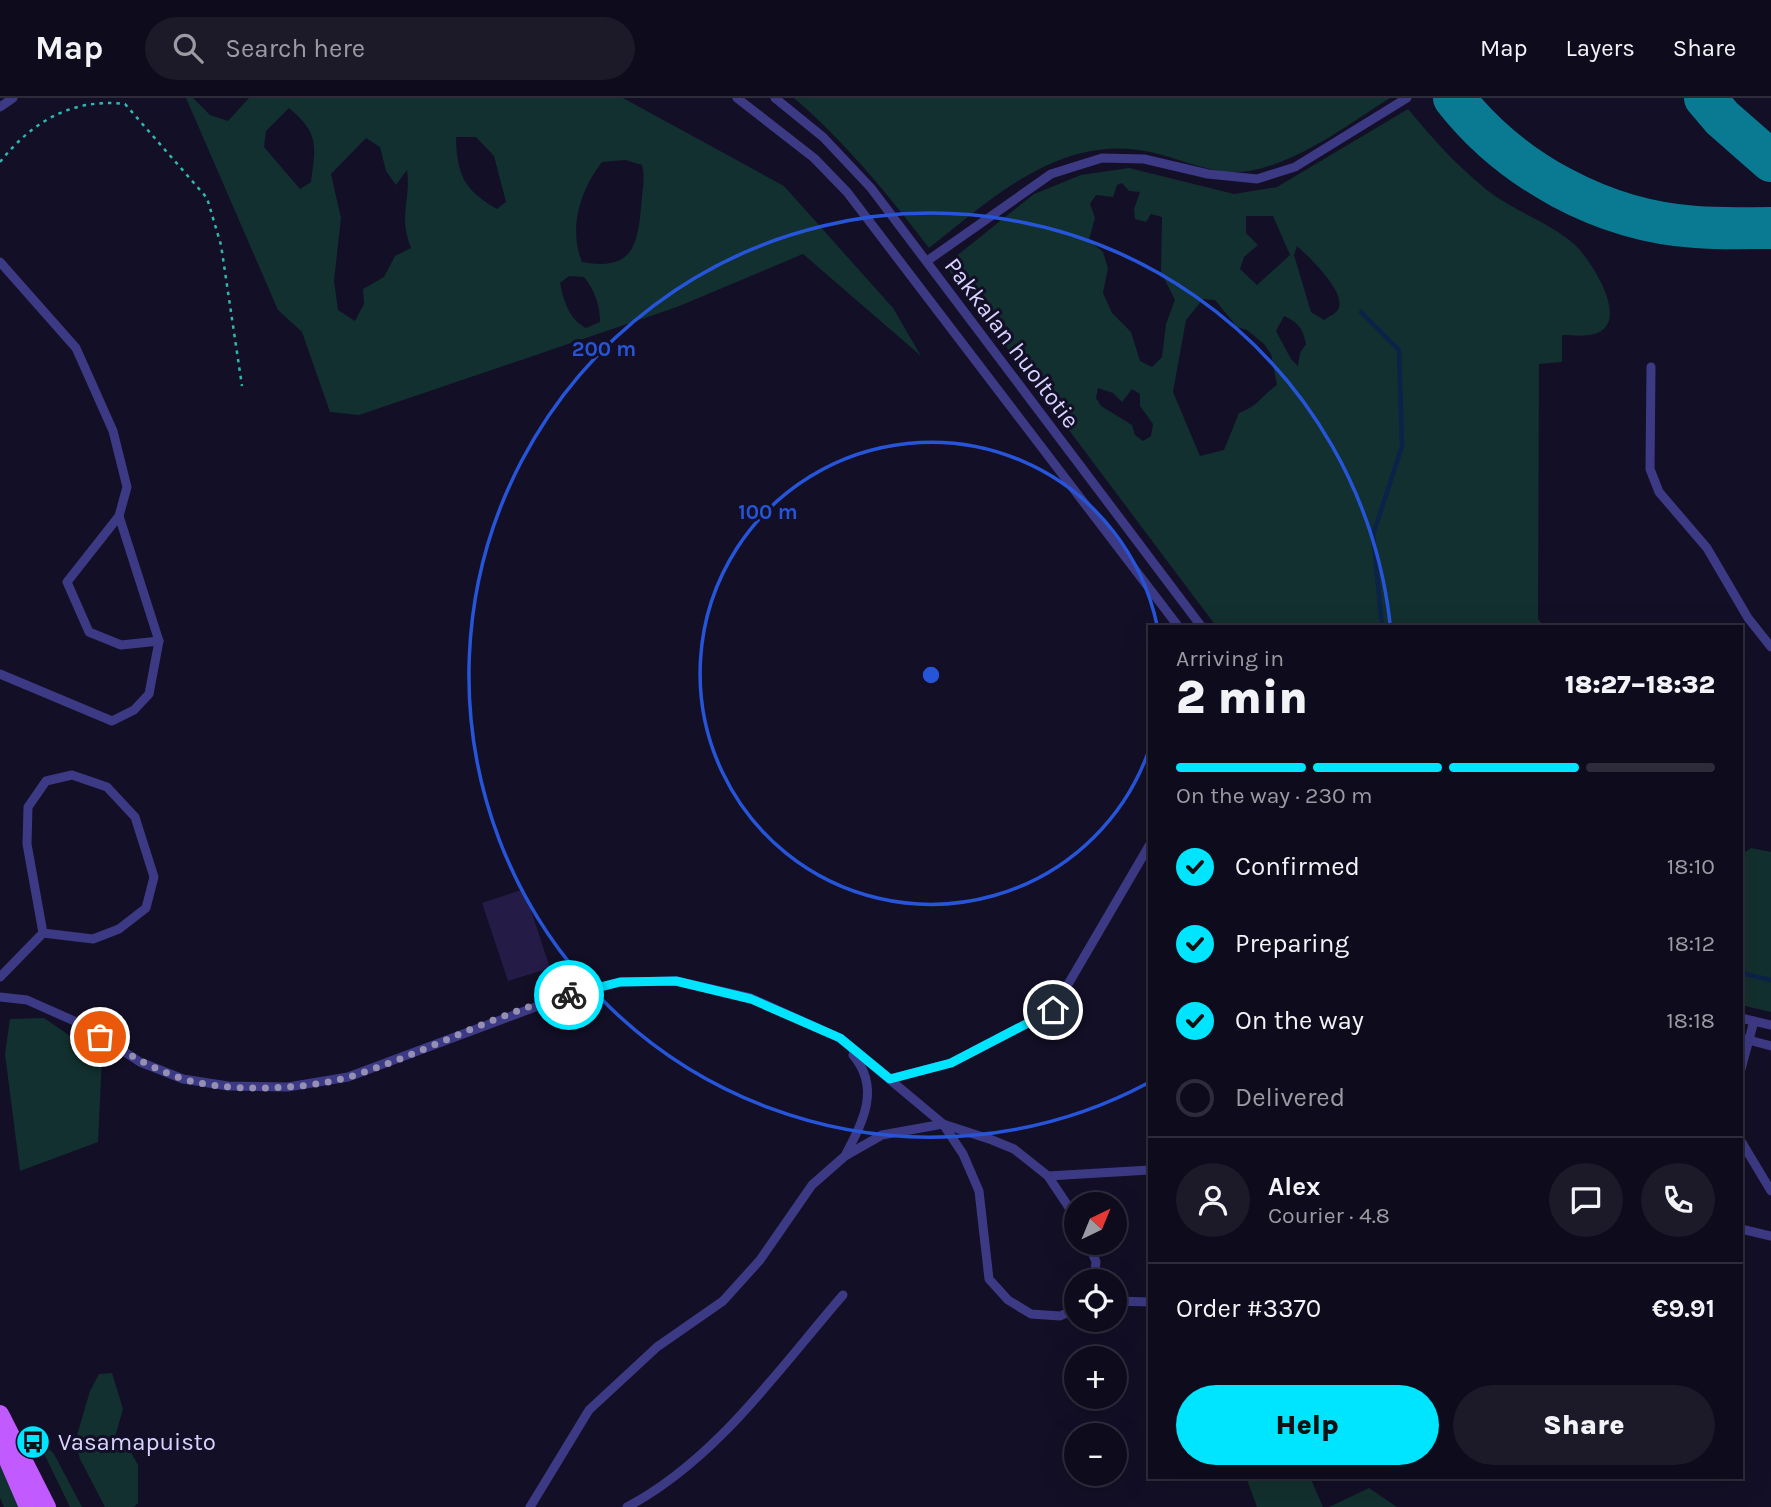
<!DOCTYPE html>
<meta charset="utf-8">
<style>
:root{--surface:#0e0b1c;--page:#1c1929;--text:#f1f3f6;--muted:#9b9ba3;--line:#2e2b3b;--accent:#00e5ff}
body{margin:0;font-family:Karla,sans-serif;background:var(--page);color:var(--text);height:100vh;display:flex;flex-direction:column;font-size:26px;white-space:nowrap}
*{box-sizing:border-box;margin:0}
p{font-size:23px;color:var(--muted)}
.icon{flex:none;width:38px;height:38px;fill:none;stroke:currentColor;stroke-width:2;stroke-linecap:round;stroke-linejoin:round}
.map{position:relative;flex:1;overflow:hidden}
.details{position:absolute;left:1148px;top:527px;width:595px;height:854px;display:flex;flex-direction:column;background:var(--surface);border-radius:0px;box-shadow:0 7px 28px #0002,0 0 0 2px var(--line)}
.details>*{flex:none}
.needle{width:46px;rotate:43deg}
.tools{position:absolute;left:1064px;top:1094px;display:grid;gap:14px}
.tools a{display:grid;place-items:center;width:63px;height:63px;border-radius:50%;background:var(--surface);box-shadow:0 7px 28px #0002,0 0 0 2px var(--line);font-size:35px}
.pin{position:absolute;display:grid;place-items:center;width:60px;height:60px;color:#fff;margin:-30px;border:4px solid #fff;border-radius:50%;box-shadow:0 2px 7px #0007}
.courier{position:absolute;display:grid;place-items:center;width:70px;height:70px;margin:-35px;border:5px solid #00e5ff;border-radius:50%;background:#fff;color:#222;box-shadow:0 2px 9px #0007}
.summary em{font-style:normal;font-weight:800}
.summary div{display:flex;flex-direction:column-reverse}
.summary{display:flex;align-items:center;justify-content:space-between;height:119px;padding:0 28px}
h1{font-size:46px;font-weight:800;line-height:52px}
.bar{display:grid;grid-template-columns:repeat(4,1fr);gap:10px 7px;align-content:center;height:84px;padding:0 28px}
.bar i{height:9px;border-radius:5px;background:var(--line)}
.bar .on{background:var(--accent)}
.bar p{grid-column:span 4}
.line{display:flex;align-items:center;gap:18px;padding:0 28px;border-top:2px solid var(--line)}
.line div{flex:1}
.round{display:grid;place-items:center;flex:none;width:74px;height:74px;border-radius:37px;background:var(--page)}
ol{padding:0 28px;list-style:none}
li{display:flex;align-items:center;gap:21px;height:77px}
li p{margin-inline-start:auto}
li .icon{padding:7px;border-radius:50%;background:var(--accent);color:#111;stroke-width:4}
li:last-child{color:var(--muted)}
li i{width:38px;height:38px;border:4px solid var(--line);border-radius:50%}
.primary-button{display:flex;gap:14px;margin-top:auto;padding:14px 28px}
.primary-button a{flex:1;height:80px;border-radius:42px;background:var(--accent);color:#111;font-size:28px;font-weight:800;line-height:80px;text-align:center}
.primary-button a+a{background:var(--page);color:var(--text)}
header{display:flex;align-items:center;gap:42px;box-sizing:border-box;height:98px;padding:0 35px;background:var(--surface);border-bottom:2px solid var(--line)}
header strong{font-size:33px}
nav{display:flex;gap:38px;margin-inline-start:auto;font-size:24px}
.search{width:490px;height:63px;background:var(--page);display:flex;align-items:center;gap:18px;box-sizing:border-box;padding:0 24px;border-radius:38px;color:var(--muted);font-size:26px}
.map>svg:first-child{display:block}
.green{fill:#12302f;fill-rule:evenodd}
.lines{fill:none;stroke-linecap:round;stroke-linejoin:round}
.stream{stroke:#0c2248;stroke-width:4.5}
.taxiway{stroke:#0a7a92;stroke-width:42}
.building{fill:#241b47}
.path{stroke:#2fb8b0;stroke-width:2.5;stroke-dasharray:3.5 5;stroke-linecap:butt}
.service{stroke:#3d3a85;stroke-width:9}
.primary{stroke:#c25bff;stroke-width:18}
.done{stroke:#948fb3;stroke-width:7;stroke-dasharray:0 12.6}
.route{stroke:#00e5ff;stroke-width:9}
.ring{fill:none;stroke:#2655da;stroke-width:3.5}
.labels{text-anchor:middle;stroke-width:6;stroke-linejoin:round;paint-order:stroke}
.street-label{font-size:24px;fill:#d9d4ff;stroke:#130f26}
.poi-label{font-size:24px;fill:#d9d4ff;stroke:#130f26;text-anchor:start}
.centre{fill:#2655da;stroke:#130f26;stroke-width:3.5}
.ring-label{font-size:21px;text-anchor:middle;font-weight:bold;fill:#2655da;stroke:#130f26;stroke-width:6;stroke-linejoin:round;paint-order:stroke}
</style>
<header>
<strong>Map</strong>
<div class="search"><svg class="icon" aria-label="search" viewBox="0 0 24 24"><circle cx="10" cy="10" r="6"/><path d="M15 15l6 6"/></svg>Search here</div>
<nav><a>Map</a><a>Layers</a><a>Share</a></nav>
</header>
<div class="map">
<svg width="1771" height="1409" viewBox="0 0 1771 1409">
<rect width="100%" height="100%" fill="#130f26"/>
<g class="green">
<path d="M186 0H193L210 17 228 23 249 0H623L784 88 893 210 921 258 803 156 677 209 359 317 330 314 302 234 278 212ZM289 10C319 35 316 47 311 84L300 91 264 49 266 33ZM476 39 494 58 506 104 497 111C464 92 457 77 456 39ZM366 40 380 49 386 73 396 87 407 72C411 104 398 117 411 150L395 158 384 179 363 191 364 206 355 223 338 212 334 183 341 120 331 76ZM625 62 642 67C645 79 643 87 642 99 638 143 637 174 582 164 568 130 581 91 602 64ZM569 178 584 179C595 193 600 207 600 224L586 230C569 221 564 204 560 185Z"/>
<path d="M794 0H1390C1347 27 1300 64 1249 73 1212 79 1180 59 1145 53 1059 37 991 101 929 150 887 95 846 45 794 0Z"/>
<path d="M1408 11C1432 40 1457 68 1487 92 1513 113 1549 124 1574 146 1590 160 1633 226 1594 236 1585 239 1572 237 1562 237V264L1539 266 1538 521 1544 528H1216L945 167 1034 96 1081 77 1129 70 1234 96 1277 89ZM1122 85 1129 93 1140 94 1134 111 1135 121 1146 124 1151 116 1162 119 1161 174 1175 202 1166 226 1162 259 1152 269 1140 263 1131 234 1112 215 1103 195 1108 170 1103 154 1089 142 1095 120 1090 106 1096 97 1113 99 1117 87ZM1246 118H1273L1290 157 1257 187 1240 171 1244 159 1258 147 1246 135ZM1297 148C1308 158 1348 195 1338 212 1335 216 1328 219 1324 222L1311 214 1294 157ZM1203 201 1215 202 1237 229 1247 232 1264 246 1271 256 1277 287C1261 298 1258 308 1239 315L1224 352 1200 358 1173 294 1186 222ZM1284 218C1299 225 1303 231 1306 246L1300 255 1298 268 1291 261 1276 233ZM1098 290 1113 295 1122 304 1132 291 1140 296V308L1153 326 1151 338 1143 343 1135 337 1132 327 1101 308 1096 300Z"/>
<path d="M1751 750 1771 754V914L1741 907V757Z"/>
<path d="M44 920 102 960 98 1044 20 1073 5 956 10 921Z"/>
<path d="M112 1275 123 1311 115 1339 124 1342 138 1367V1405L134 1409H105L80 1361 75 1344 90 1293 99 1276Z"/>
<path d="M35 1337 54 1356 82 1409H70Z"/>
<path d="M0 1357 20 1409H4L0 1400Z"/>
<path d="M1246 1379H1310L1323 1409H1257Z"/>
<path d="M1369 1390 1397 1409H1329Z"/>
</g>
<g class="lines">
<g class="stream">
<path d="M1361 214 1399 252 1402 348 1373 437 1382 528"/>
<path d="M1741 875 1771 882"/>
</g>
<g class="taxiway">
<path d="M1454 0C1511 73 1603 123 1696 129 1721 131 1746 130 1771 130"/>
<path d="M1705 0 1722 20 1771 63"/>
</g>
</g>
<path class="building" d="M524 791 550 870 508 883 482 805Z"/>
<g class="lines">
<path class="path" d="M0 64C32 24 71 0 125 6L207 100 221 147 242 288"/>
<g class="service">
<path d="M737 0 814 60 847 94 1178 528"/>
<path d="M775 0 823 39 871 90 1201 528"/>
<path d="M0 9 13 0"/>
<path d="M927 163 1051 76 1102 60 1144 61 1208 76 1257 81 1295 69 1407 0"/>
<path d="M0 164 76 250 113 333 127 389 119 418 67 484 89 534 121 547 159 543"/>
<path d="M1651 269 1650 371 1659 394 1707 450 1748 520 1771 549"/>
<path d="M0 576 112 623 134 612 149 596 159 543 119 418"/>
<path d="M72 677 107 689 135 719 154 779 146 810 119 831 93 841 43 835 27 746 28 709 46 683Z"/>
<path d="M0 879 43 835"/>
<path d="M0 899 27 902 81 926 140 964 183 981 228 988 288 989 348 979 562 899 620 884 676 883 751 900 840 940 943 1026 963 1056 979 1093 989 1181 1008 1202 1031 1216 1060 1218 1076 1211"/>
<path d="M1741 920 1771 927"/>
<path d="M1741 940 1771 948"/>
<path d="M1741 971 1754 923"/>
<path d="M889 981 951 965 1053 912 1150 746"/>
<path d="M1741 1043 1771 1093"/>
<path d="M846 1056C863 1023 881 990 853 957"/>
<path d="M1048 1078 1150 1072"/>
<path d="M1741 1131 1771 1138"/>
<path d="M1088 1144 1096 1164 1094 1183"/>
<path d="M1115 1203 1150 1204"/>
<path d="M530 1409 589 1312 657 1249 723 1203 760 1162 812 1087 845 1058 882 1037 943 1026 992 1042 1014 1051 1048 1078 1076 1120"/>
<path d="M627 1409C716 1362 778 1272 843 1197"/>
</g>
<g class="primary">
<path d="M0 1316 47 1409"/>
<path d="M1 1334 9 1365 28 1409"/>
</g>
</g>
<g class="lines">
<path class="done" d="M100 939C126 955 151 970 180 980 224 995 306 992 349 979 424 956 493 916 569 897"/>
<path class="route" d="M569 897 620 884 676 883 751 901 840 940 890 981 951 965 1053 912"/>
</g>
<g class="ring">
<path d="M1149 652A231 231 0 1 1 1157 527"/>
<path d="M1148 985A462 462 0 1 1 1390 525"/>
</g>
<defs>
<g id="bus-disc" transform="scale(1.75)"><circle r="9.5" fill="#00e5ff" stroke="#130f26"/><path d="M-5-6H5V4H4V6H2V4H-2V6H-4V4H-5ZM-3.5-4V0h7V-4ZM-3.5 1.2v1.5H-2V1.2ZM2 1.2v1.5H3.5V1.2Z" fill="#111"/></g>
</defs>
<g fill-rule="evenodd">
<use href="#bus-disc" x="33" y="1344"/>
</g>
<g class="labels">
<g class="street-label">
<text transform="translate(1012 245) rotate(53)" y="8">Pakkalan huoltotie</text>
</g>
<g class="poi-label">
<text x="58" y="1352">Vasamapuisto</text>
</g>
</g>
<circle cx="931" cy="577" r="10" class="centre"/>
<g class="ring-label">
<text x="604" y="258">200 m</text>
<text x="768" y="421">100 m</text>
</g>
</svg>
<div class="tools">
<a><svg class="needle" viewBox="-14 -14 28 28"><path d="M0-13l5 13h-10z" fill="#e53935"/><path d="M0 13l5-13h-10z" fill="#9b9ba3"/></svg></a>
<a><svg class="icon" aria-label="locate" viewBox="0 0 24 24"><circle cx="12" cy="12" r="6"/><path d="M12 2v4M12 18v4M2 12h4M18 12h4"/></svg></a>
<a>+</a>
<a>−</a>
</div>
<div class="pin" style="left:100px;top:939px;background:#ea580c"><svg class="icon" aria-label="bag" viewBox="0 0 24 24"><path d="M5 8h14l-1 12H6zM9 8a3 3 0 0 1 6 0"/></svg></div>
<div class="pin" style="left:1053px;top:912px;background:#1f2937"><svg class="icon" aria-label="home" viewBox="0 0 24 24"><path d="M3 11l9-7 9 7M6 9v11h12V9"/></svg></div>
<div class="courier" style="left:569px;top:897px"><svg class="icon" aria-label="bike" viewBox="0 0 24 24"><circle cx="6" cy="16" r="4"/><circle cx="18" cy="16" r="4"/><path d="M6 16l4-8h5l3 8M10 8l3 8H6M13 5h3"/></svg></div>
<section class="details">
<div class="summary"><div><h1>2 min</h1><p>Arriving in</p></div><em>18:27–18:32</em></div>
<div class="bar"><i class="on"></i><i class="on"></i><i class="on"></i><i></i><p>On the way · 230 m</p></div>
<ol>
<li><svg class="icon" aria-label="check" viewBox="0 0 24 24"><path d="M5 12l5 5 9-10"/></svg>Confirmed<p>18:10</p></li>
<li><svg class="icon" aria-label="check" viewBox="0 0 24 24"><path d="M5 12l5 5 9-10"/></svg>Preparing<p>18:12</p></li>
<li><svg class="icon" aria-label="check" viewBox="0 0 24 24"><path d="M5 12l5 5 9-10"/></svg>On the way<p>18:18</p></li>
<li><i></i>Delivered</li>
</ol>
<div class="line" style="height:126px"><a class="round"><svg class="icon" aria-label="person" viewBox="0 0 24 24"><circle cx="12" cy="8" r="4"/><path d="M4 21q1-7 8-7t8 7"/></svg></a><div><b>Alex</b><p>Courier · 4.8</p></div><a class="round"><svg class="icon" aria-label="chat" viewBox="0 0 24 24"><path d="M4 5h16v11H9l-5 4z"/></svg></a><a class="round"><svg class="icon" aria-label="phone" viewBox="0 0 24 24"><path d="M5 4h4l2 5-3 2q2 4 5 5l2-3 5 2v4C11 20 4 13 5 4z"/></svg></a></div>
<div class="line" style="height:91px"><div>Order #3370</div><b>€9.91</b></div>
<div class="primary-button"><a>Help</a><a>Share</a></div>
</section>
</div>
